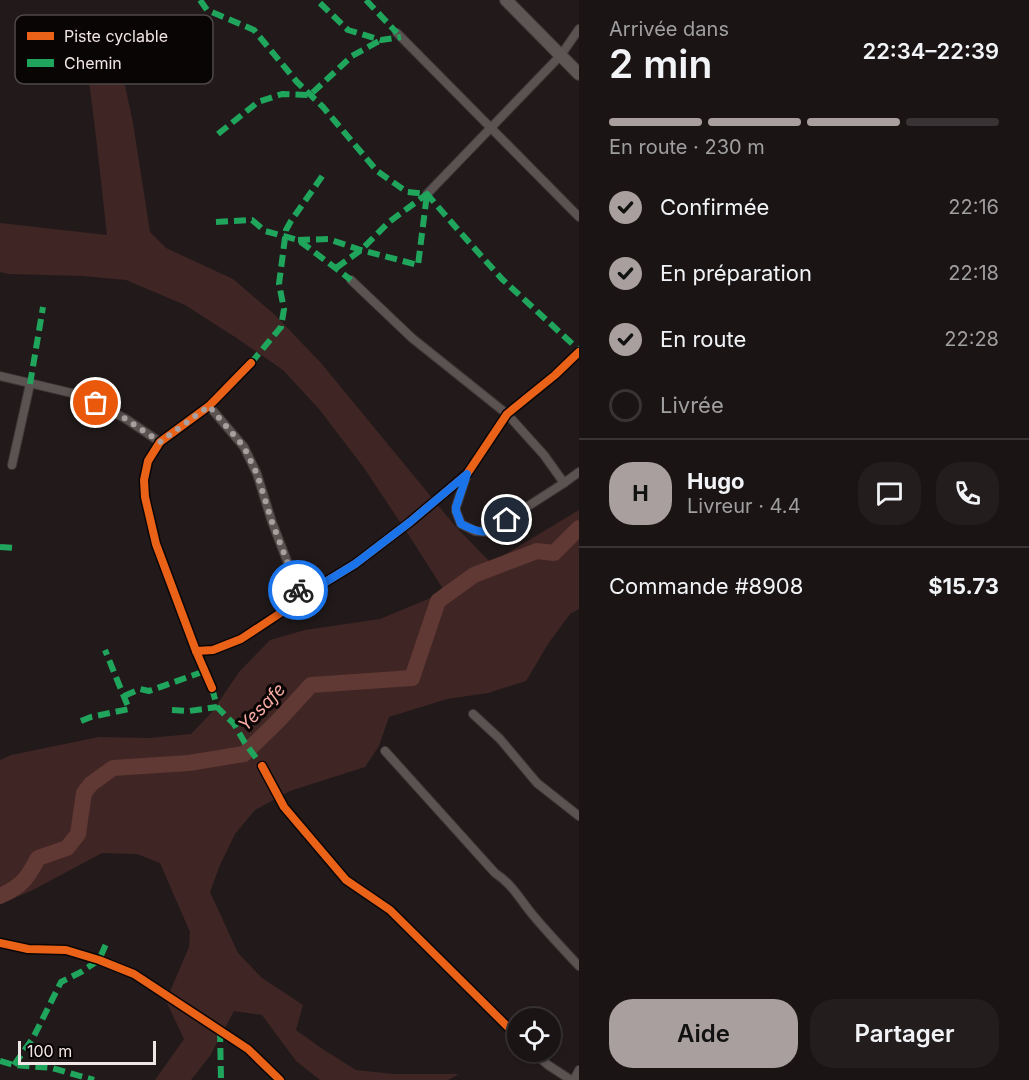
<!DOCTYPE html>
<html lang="fr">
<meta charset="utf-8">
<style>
:root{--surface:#1a1414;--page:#231d1d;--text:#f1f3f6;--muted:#9f9ea0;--line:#383334;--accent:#a89f9e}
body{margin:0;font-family:Inter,sans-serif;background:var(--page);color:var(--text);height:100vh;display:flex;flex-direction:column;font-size:22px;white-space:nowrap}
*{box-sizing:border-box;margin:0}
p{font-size:20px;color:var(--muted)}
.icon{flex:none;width:33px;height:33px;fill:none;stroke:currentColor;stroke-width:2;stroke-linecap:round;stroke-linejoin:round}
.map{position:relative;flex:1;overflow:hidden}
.drawer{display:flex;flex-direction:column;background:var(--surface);width:450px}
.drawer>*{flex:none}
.buttons{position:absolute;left:507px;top:1008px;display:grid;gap:12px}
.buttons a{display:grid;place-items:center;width:54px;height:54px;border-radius:50%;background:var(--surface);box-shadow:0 2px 4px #0004,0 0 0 2px var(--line);font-size:30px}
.scale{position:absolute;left:18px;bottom:15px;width:138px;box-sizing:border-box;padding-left:6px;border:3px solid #f0e6e5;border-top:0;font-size:16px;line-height:21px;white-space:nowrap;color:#f0e6e5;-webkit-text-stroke:4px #0a0505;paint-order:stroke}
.pin{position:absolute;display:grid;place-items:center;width:51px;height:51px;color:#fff;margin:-26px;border:3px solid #fff;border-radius:50%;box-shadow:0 2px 6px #0007}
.courier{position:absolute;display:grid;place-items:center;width:60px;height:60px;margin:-30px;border:4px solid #1a73e8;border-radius:50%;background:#fff;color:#222;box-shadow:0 2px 8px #0007}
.headline em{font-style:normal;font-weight:600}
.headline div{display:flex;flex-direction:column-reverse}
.headline{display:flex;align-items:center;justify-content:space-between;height:102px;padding:0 30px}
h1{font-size:39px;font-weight:600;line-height:45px}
.bar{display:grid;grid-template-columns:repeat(4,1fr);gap:9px 6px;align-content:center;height:72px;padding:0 30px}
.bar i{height:8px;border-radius:4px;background:var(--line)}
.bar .active{background:var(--accent)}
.bar p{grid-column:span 4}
.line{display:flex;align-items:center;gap:15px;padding:0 30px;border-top:2px solid var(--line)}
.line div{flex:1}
.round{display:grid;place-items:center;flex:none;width:63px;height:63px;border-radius:24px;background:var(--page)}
ol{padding:0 30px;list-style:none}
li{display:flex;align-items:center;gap:18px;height:66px}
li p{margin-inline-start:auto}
li .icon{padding:6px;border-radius:50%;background:var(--accent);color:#111;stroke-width:4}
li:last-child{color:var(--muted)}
li i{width:33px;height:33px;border:3px solid var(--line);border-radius:50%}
.primary-button{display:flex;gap:12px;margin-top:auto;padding:12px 30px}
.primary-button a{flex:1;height:69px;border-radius:24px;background:var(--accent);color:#111;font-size:24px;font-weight:600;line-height:69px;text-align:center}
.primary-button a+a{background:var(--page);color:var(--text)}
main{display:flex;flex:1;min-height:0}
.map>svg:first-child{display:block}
.grass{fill:#3f2523}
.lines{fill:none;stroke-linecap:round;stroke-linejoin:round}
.river{stroke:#603834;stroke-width:16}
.minor-casing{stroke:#3e3737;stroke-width:10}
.secondary-casing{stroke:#3e3737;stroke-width:14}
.minor{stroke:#5b5352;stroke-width:8}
.secondary{stroke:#5e5655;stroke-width:12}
.quiet{stroke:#20a55d;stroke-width:6;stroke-dasharray:12 6;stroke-linecap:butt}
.cycleway-casing{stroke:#0a0505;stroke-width:11}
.cycleway{stroke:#ea6118;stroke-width:8}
.done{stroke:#a89f9e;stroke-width:6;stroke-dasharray:0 10.8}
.route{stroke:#1a73e8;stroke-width:8}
.labels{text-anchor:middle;stroke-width:6;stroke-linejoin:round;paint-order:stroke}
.water-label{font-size:18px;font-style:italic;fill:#f9aca4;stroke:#0a0505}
.key{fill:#0a0505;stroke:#4f4848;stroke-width:1.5}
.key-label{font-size:16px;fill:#f0e6e5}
</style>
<main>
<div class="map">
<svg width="579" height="1080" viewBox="0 0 579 1080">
<rect width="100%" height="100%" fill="#221a1a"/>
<path class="grass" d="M87 64 123 76 133 123 150 232 166 248 233 279 274 314 321 363 456 527 491 563 579 510V609L570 614 548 644 526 681 488 693 447 699 389 717 379 746 365 767 290 791 255 810 235 834 220 865 210 892 238 953 262 978 303 1005 296 1030 321 1048 356 1070 393 1074H459L448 1080H320L296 1061 262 1015 234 1011 210 1056 191 1080H155L184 1039 166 1001 189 947 190 932 160 863 137 854 102 853 31 891 0 904V760L11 755 99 737 149 738 191 734 212 712 239 672 270 640 305 630 380 619 445 592 408 534 364 468 319 409 283 370 235 337 185 305 126 280 83 276 9 274 0 272V223L107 235 97 145Z"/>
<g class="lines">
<path class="river" d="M0 896C22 886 27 879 38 858L67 848 78 834 84 793 91 784 113 768 189 763 244 754 278 721 311 685 412 678 438 601 474 575 537 551 554 553 579 528"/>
<g class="minor-casing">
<g id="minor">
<path d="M397 33 579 217"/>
<path d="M427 194 561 55 579 29"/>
<path d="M351 280 412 338 507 414 544 455 564 483"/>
<path d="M0 376 80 395 126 419 160 442"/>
<path d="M209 406 244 447 257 474 272 522 301 597"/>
<path d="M12 465 30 384"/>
<path d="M467 474 456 507V511L461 524 475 531 488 532 564 483 579 472"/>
<path d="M196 651 213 650 241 639 285 610 301 597 355 564 410 522 467 474 507 414 555 375 579 352"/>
<path d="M212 688 196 651 156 544 145 497 144 480 148 461 160 442 209 406 251 363"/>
<path d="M473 714 500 739 537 783 579 816"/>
<path d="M385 751 495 873C512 884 519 898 532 914 547 932 563 949 579 966"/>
<path d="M262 766 284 807 346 880 390 910 518 1037"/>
<path d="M0 943 28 949 66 950 99 960 134 974 248 1049 280 1080"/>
<path d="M533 1052 548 1065 571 1080"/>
<path d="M574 1080 579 1070"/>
</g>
</g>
<g class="secondary-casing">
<path id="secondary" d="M506 0 579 74"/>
</g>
<use href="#minor" class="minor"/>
<use href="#secondary" class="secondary"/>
<g class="quiet">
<path d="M200 0 207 10 254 30 297 82 323 107 377 171 407 192 427 194 459 231 502 279 579 350"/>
<path d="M366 0 397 33"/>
<path d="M320 3 348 30 381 40 401 37"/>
<path d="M218 134 258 102 282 94 310 95 352 56 381 40"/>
<path d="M216 222 252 220 265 231 298 240 313 251 351 280"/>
<path d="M298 240 328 239 361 250 418 265 427 194"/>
<path d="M336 268 361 250 389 222 427 194"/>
<path d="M251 363 281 327 284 309 279 284 286 230 291 221 323 175"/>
<path d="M30 384 43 307"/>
<path d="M0 547 14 548"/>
<path d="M212 688 217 707 234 724 245 743 262 766"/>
<path d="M124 696 140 689 149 691 205 671"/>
<path d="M172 710 189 711 217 707"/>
<path d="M81 721 91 717 129 709 105 650"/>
<path d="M220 1030 221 1080"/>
<path d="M0 1061 14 1065 52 1068 94 1080"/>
<path d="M14 1065 33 1038 61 982 81 972 99 960 106 944"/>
</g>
<g class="cycleway-casing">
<g id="cycleway">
<path d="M196 651 213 650 241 639 285 610 301 597 355 564 410 522 467 474 507 414 555 375 579 352"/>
<path d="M212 688 196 651 156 544 145 497 144 480 148 461 160 442 209 406 251 363"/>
<path d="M262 766 284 807 346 880 390 910 518 1037"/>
<path d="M0 943 28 949 66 950 99 960 134 974 248 1049 280 1080"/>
</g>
</g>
<use href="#cycleway" class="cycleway"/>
</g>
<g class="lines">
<path class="done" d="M96 403 126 419 160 442 209 406 244 447 257 474 272 522 298 590"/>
<path class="route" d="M298 590 301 597 355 564 410 522 467 474 456 507V511L461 524C485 536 486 533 507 520"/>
</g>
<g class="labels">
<g class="water-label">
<text transform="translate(262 707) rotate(-46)" y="6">Yesafe</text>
</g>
</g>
<rect x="15" y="15" width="198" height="69" rx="9" class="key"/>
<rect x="27" y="32" width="27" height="8" fill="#ea6118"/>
<rect x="27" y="59" width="27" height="8" fill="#20a55d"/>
<g class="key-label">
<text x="64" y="42">Piste cyclable</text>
<text x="64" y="69">Chemin</text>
</g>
</svg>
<div class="buttons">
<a><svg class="icon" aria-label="locate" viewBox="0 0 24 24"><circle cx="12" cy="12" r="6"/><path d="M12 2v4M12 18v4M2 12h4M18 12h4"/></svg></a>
</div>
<div class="scale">100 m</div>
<div class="pin" style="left:96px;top:403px;background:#ea580c"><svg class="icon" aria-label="bag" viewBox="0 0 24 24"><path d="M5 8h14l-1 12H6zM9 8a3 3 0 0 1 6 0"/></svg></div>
<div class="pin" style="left:507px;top:520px;background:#1f2937"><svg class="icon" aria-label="home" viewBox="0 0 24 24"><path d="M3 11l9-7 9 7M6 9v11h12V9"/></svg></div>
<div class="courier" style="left:298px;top:590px"><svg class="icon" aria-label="bike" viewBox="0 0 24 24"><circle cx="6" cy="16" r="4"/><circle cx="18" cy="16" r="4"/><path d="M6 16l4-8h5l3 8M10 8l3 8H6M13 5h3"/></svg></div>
</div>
<section class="drawer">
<div class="headline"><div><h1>2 min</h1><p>Arrivée dans</p></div><em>22:34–22:39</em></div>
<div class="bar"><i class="active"></i><i class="active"></i><i class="active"></i><i></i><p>En route · 230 m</p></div>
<ol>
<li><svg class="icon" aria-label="check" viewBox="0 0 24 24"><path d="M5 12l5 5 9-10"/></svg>Confirmée<p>22:16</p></li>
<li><svg class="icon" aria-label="check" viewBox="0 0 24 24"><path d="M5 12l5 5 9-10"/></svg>En préparation<p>22:18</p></li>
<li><svg class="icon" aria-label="check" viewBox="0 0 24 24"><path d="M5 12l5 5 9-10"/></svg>En route<p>22:28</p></li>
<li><i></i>Livrée</li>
</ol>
<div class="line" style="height:108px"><b class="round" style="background:var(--accent);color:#111">H</b><div><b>Hugo</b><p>Livreur · 4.4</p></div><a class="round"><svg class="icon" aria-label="chat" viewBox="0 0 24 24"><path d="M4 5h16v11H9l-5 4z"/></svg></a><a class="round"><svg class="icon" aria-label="phone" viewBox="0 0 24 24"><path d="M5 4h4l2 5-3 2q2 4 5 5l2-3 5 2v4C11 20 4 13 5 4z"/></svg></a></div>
<div class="line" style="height:78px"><div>Commande #8908</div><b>$15.73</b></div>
<div class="primary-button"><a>Aide</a><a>Partager</a></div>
</section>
</main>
